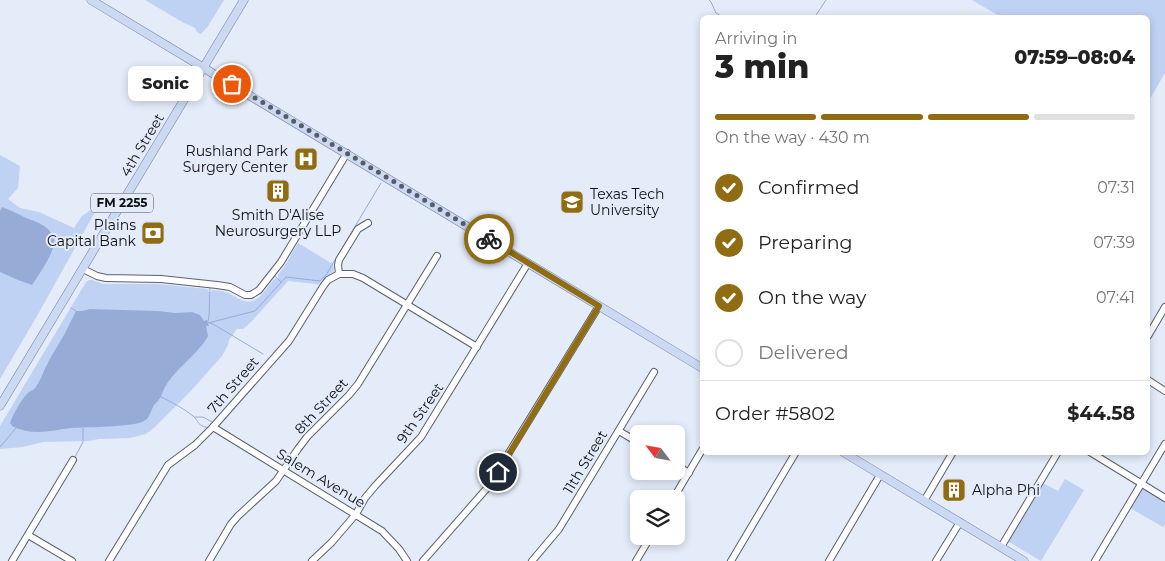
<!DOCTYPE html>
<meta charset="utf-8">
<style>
:root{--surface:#fff;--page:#f6f6f6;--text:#222;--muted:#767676;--line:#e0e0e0;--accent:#906c12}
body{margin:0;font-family:Montserrat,sans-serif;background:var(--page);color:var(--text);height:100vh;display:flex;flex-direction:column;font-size:19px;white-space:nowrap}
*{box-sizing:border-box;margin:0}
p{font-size:16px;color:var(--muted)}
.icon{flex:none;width:28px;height:28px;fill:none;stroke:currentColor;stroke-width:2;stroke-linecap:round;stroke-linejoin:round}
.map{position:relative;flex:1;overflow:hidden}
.panel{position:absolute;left:700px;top:15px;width:450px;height:440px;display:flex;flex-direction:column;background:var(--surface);border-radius:8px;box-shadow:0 2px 8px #0003}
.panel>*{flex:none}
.needle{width:32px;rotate:301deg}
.controls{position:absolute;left:630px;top:425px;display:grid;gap:10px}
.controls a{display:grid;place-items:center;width:55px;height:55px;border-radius:8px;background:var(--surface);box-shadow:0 2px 8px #0003;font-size:25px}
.pin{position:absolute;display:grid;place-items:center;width:42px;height:42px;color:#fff;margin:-21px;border:2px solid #fff;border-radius:50%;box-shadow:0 1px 5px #0007}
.courier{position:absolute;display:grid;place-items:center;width:50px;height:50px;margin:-25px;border:4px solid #906c12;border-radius:50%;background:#fff;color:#222;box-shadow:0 1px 6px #0007}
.bubble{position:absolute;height:35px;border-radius:8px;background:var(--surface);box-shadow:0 2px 8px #0003;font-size:16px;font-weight:800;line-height:35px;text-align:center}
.head em{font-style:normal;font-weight:800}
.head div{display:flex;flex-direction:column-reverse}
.head{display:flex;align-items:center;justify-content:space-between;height:85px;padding:0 15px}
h1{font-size:32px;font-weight:800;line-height:38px}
.bar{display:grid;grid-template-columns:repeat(4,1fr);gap:8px 5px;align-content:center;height:60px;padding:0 15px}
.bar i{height:6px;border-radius:4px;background:var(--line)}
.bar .active{background:var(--accent)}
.bar p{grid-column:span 4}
.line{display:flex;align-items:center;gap:12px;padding:0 15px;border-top:1px solid var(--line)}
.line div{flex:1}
ol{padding:0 15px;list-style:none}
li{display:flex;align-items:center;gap:15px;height:55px}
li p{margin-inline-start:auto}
li .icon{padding:5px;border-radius:50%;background:var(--accent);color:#fff;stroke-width:4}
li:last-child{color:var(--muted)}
li i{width:28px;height:28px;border:2px solid var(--line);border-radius:50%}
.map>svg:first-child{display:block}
.green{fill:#c0d2f4}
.water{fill:#96acd7}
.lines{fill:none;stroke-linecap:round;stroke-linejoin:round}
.stream{stroke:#96acd7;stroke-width:1}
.minor-casing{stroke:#5b616c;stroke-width:8}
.major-casing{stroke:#72819f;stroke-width:9}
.minor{stroke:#fff;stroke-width:6}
.major{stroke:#cbd9f3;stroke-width:8}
.done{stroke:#585c64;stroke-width:5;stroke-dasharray:0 9}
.route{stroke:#906c12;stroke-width:6}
.labels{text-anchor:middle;stroke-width:4;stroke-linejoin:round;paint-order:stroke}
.shield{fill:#e4ebf9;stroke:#4d5158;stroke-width:1}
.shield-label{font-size:12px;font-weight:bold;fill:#0c0f13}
.street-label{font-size:14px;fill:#0c0f13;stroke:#e4ebf9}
.poi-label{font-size:14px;fill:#0c0f13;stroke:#e4ebf9;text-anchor:end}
</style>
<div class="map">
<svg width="1165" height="561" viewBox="0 0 1165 561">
<rect width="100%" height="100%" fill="#e4ebf9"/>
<g class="green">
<path d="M145 0H224L208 26 201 34 197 32 195 28 191 26 184 23Z"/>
<path d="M972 0H1165V73L1148 102V18L1001 17Z"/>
<path d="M0 155 20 166 18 188 8 199 20 208 39 212 74 228 82 216 92 209 95 212 37 316 0 379Z"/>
<path d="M298 243 331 263 332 262 334 268 333 272 322 280 318 285 316 284 288 281 251 322 243 329H237L229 340 228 345 222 356 188 394 156 426 146 434 130 438 99 439 88 441 43 442 23 447 0 449V426L86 282 89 280H92L103 284H158L207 289 210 293 212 290C218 290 223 291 228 293 237 297 245 305 255 300 262 296 269 285 274 279L278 278V275L284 267Z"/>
<path d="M1065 479 1084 490 1041 561 1009 542V539L1043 483 1058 491Z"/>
<path d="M1141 489H1144L1165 501V524L1163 527 1130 508Z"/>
</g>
<g class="water">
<path d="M2 207C10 210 17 213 24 217 35 222 51 225 54 240 56 251 38 276 32 285L18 280 0 272V211Z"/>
<path d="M90 309 158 311 175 313 192 312 200 315 204 321 207 320 209 326H206L208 336C197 356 175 368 164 389 163 391 162 394 161 396 160 399 157 402 154 405 151 410 150 418 144 421 136 427 85 427 72 428 61 429 49 432 38 432 29 432 20 430 12 426L10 423C13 414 22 398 29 392 33 389 31 392 35 388 41 381 43 371 48 363V362L64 335 76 311H82Z"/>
</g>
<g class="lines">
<g class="stream">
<path d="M709 0 711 2 716 13 724 18"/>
<path d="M814 18 826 0"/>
<path d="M273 274 281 282"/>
<path d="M71 308 76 311"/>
<path d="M208 321 209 316 210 286"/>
<path d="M208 323 255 311 286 277 320 281 326 275 381 183"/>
<path d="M210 323 213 324 263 354"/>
<path d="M161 397C170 401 186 410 193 416 200 422 195 424 208 428"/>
<path d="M195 417H203L212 422"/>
<path d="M0 447 16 428"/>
<path d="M75 457 83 442V428"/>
</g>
<g class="minor-casing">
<g id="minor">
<path d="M83 269 97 276 106 278 161 279 217 285 230 287 245 295H251L259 290 281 262 347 153"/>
<path d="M339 274H353L363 278 477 347"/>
<path d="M1148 336 1165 307"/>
<path d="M1148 380 1165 391"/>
<path d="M213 427 382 531 399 549 407 561"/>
<path d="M619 431 639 443"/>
<path d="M1090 452 1165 498"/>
<path d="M676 465 689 473"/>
<path d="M673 499 702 450"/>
<path d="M924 501 953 452"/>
<path d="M28 535 72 561"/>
<path d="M1001 547 1058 452"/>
<path d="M12 561 73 460"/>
<path d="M109 561 168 465 195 445 213 427 289 341 324 285 328 280 339 274 338 265 339 260 358 229 368 223"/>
<path d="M209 561 231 524 238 516 276 481 298 449 307 437 349 395 358 384 437 256"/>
<path d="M312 561 332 542 356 514 365 498 375 486 421 437 528 263"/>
<path d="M423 561 488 487 599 306"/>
<path d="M532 561 559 529 654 372"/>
<path d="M636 561 651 536"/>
<path d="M731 561 796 452"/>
<path d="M829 561 880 475"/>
<path d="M936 561 960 522"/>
<path d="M1095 561 1165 444"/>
</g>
</g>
<g class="major-casing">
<g id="major">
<path d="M91 0 702 368"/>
<path d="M0 406 244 0"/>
<path d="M843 452 1024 561"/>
</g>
</g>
<use href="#minor" class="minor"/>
<use href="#major" class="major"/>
</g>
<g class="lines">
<path class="done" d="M232 84 489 239"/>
<path class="route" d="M489 239 599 306 498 472"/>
</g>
<defs>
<g id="hospital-square" transform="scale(1.25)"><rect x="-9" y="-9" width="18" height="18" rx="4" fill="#906c12" stroke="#e4ebf9"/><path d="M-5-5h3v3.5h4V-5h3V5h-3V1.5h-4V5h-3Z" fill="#fff"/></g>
<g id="building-square" transform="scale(1.25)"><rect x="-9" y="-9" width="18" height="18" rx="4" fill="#906c12" stroke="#e4ebf9"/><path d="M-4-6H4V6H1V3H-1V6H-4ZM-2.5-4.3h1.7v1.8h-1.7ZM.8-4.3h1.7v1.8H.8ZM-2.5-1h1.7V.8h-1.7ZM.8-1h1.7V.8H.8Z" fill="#fff"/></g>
<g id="university-square" transform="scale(1.25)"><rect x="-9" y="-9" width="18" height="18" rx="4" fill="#906c12" stroke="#e4ebf9"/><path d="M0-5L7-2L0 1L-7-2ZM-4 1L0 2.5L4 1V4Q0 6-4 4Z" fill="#fff"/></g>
<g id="bank-square" transform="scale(1.25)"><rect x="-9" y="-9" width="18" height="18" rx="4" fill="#906c12" stroke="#e4ebf9"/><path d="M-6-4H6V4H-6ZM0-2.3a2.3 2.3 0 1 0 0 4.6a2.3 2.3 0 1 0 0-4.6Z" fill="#fff"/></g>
</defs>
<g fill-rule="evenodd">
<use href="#hospital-square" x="306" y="159"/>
<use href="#building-square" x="278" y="191"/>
<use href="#university-square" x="572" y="202"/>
<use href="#bank-square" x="153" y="233"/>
<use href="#building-square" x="954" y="490"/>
</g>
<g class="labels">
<rect class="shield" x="91" y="193.5" width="62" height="19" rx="4"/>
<g class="shield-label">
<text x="122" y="207">FM 2255</text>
</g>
<g class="street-label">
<text transform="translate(142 145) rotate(-59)" y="5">4th Street</text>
<text transform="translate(233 385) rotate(-49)" y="5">7th Street</text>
<text transform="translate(321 406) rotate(-47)" y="5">8th Street</text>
<text transform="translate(420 413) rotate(-55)" y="5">9th Street</text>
<text transform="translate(585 462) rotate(-59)" y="5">11th Street</text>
<text transform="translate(321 478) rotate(31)" y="5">Salem Avenue</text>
</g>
<g class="poi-label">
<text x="288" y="156">Rushland Park<tspan x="288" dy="16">Surgery Center</tspan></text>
<text x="590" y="199" text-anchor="start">Texas Tech<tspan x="590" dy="16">University</tspan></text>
<text x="278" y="220" text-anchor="middle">Smith D'Alise<tspan x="278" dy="16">Neurosurgery LLP</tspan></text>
<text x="136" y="230">Plains<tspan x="136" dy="16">Capital Bank</tspan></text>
<text x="972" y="495" text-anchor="start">Alpha Phi</text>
</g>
</g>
</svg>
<div class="controls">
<a><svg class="needle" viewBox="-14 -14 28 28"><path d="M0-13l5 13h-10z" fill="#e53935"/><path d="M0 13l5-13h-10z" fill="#767676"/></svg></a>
<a><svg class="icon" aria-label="layers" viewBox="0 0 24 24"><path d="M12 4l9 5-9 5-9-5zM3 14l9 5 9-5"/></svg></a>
</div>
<div class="pin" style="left:232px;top:84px;background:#ea580c"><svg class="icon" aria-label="bag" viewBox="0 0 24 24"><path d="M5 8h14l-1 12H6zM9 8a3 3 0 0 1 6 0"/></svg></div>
<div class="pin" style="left:498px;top:472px;background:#1f2937"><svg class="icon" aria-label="home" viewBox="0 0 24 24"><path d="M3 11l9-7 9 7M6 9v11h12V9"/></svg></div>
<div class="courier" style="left:489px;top:239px"><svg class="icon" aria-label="bike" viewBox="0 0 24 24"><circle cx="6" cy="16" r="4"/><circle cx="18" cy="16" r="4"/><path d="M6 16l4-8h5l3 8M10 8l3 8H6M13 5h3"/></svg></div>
<div class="bubble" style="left:128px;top:66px;width:75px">Sonic</div>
<section class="panel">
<div class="head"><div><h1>3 min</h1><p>Arriving in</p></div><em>07:59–08:04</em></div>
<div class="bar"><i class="active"></i><i class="active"></i><i class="active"></i><i></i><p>On the way · 430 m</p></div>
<ol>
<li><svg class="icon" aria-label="check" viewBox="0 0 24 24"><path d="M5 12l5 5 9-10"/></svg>Confirmed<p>07:31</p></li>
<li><svg class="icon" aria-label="check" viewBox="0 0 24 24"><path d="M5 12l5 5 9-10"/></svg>Preparing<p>07:39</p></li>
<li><svg class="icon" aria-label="check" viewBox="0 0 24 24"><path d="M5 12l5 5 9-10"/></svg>On the way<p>07:41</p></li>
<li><i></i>Delivered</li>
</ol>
<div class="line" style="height:65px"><div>Order #5802</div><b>$44.58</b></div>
</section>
</div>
